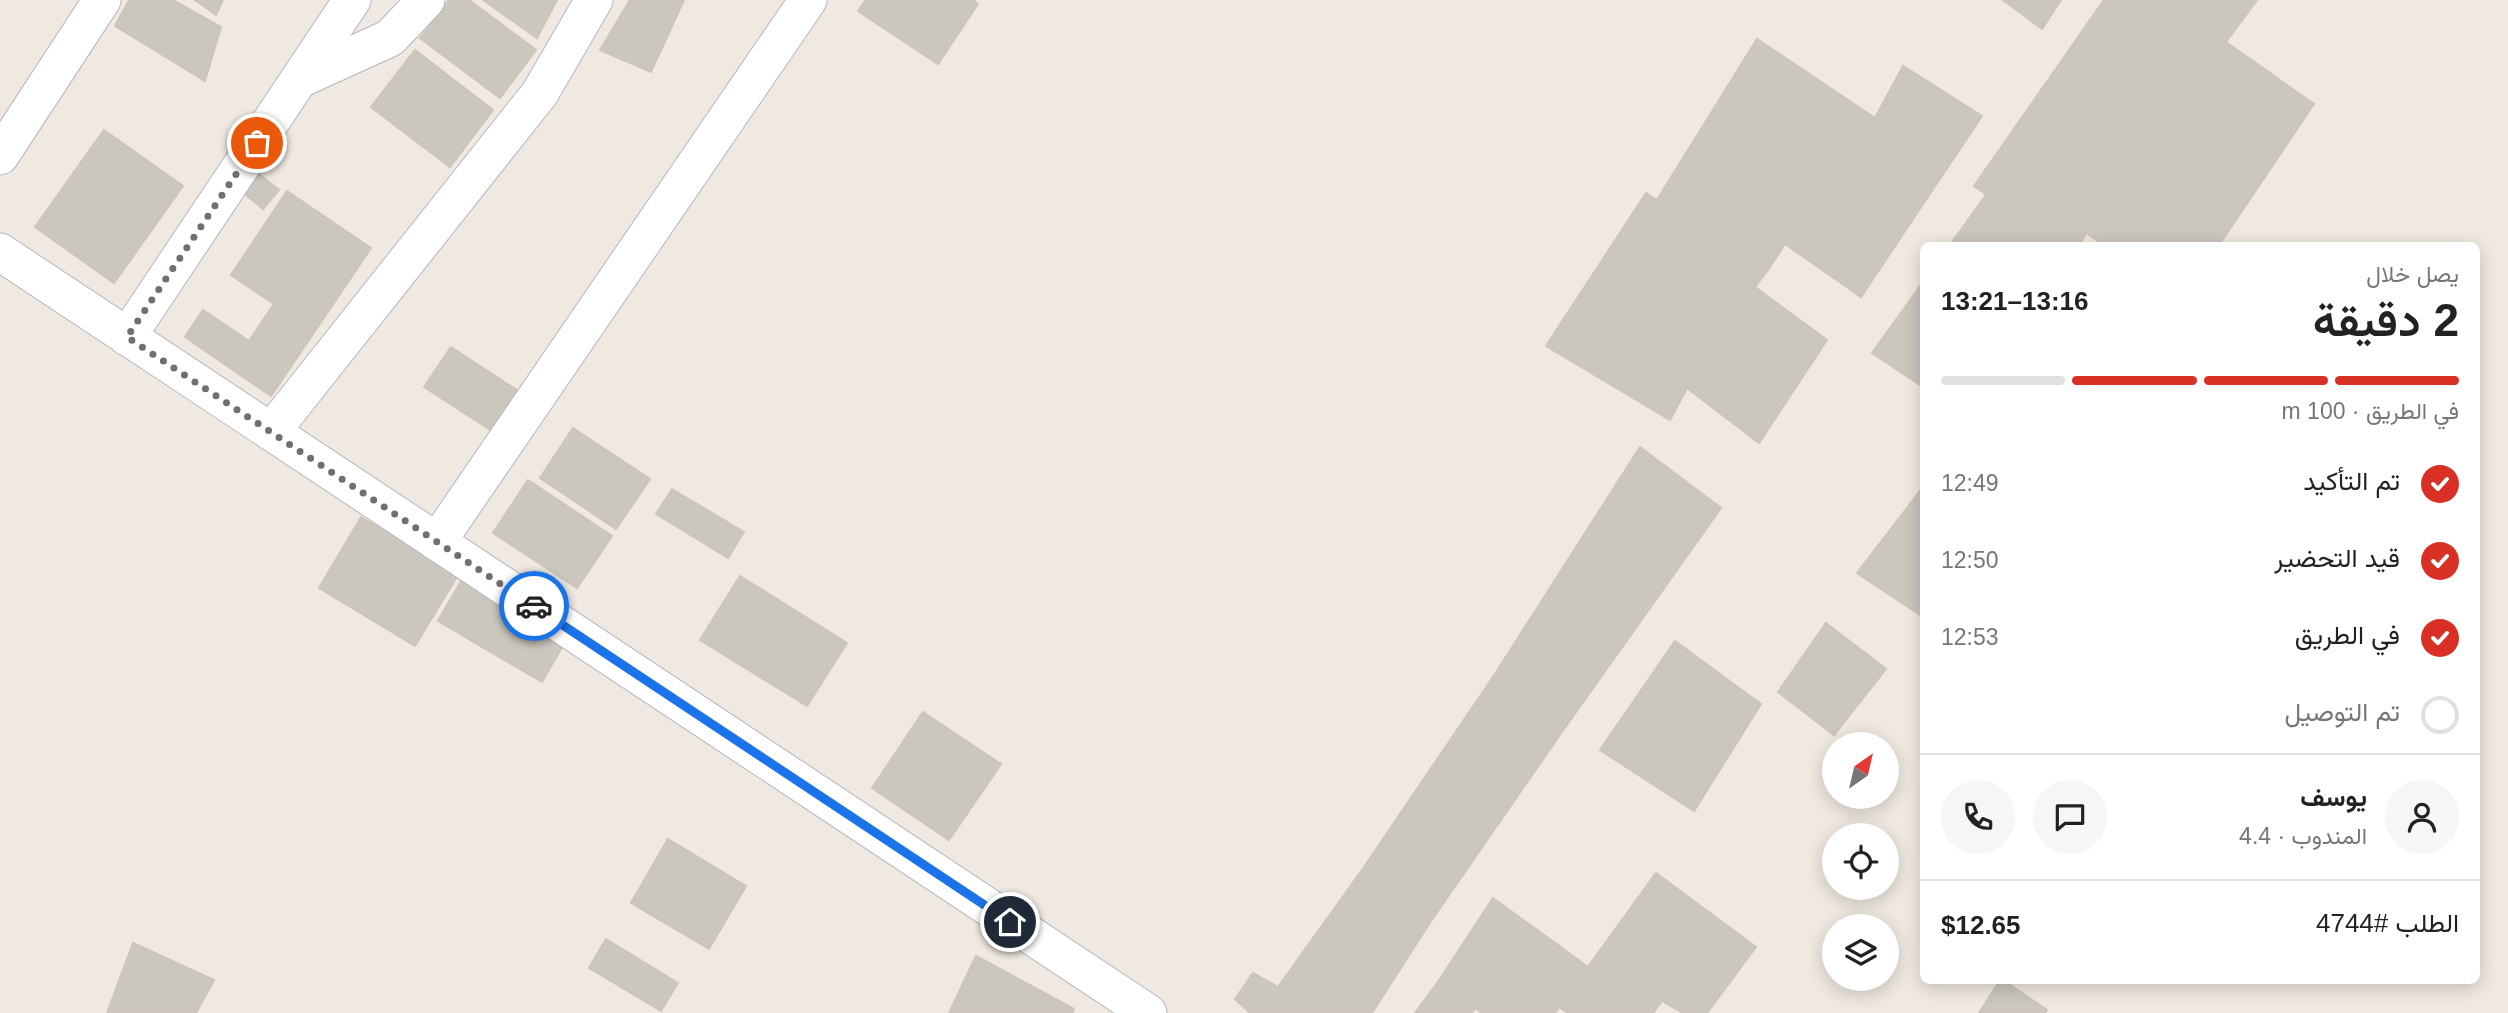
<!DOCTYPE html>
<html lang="ar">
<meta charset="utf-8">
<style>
:root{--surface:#fff;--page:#f6f6f6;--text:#222;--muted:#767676;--line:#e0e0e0;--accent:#d93025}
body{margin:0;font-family:Arial,Vazirmatn,sans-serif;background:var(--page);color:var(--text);direction:rtl;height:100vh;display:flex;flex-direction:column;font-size:26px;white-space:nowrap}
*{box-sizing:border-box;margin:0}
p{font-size:23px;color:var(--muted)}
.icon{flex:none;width:38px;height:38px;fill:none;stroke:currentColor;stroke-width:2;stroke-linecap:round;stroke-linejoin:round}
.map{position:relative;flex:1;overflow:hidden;direction:ltr}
.drawer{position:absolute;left:1920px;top:242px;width:560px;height:742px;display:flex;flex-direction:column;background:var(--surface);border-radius:10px;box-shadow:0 4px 18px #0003;direction:rtl}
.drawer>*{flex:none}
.needle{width:46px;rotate:34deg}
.buttons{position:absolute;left:1822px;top:732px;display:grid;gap:14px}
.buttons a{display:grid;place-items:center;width:77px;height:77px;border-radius:50%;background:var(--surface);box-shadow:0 4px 18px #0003;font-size:35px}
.pin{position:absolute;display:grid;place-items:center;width:60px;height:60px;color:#fff;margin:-30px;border:4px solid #fff;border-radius:50%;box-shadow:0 2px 7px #0007}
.courier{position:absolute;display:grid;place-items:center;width:70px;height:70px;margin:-35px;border:5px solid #1a73e8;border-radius:50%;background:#fff;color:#222;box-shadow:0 2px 9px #0007}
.summary em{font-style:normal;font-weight:600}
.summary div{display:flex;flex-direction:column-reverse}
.summary{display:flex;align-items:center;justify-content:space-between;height:119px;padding:0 21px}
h1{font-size:46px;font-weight:600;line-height:52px}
.bar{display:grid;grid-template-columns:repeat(4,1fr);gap:10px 7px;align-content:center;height:84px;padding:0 21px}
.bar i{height:9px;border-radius:5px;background:var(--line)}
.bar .selected{background:var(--accent)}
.bar p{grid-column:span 4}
.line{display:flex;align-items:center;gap:18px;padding:0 21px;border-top:2px solid var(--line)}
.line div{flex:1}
.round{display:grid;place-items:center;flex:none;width:74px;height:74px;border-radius:37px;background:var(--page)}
ol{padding:0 21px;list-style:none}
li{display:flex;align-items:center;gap:21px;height:77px}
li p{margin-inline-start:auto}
li .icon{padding:7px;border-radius:50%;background:var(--accent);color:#fff;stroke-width:4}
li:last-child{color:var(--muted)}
li i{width:38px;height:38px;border:4px solid var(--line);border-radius:50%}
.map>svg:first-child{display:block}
.building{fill:#cbc7bf;stroke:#cbc5ba;stroke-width:2}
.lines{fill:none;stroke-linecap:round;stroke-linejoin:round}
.street-casing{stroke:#b4b7c1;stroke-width:39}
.street{stroke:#fff;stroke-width:37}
.done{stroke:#726f6d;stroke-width:7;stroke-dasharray:0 12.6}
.route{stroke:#1a73e8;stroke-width:9}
</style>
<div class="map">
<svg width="2508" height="1013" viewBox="0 0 2508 1013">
<rect width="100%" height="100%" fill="#efe9e1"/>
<g class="building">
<path d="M129 0H173L221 27 205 81 115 26Z"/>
<path d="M195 0H223L216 15Z"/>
<path d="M449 0H469L536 50 500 98 420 38Z"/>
<path d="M483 0H557L537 38Z"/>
<path d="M630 0H684L651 72 600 50Z"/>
<path d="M866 0H973L978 4 938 64 858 11Z"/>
<path d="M2003 0H2061L2042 29Z"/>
<path d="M2104 0H2257L2226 42 2314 104 2219 245H2104L2086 233 2080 245H2058L1974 186Z"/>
<path d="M1757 39 1875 118 1903 66 1982 116 1861 297 1785 244 1768 270 1657 200Z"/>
<path d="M415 50 493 110 450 167 371 107Z"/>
<path d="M104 130 183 186 114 283 35 227Z"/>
<path d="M255 171 279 190 263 209 240 190Z"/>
<path d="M287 191 371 248 271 396 185 337 203 310 249 341 274 304 231 275Z"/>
<path d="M1646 193 1768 270 1755 287 1827 340 1759 443 1687 388 1670 420 1546 346Z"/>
<path d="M1986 195 2058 245H1950Z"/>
<path d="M1923 282V387L1872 353Z"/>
<path d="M451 347 529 398 503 438 424 387Z"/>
<path d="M573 428 650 479 616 529 540 478Z"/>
<path d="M1640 447 1721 508 1564 729 1493 677Z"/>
<path d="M528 480 612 536 577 588 493 533Z"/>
<path d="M1923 487V617L1857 573Z"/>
<path d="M672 489 744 532 728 558 656 514Z"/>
<path d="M361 517 458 575 415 646 319 588Z"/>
<path d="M740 576 847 643 807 706 700 640Z"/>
<path d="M461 581 565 642 542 682 438 621Z"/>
<path d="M1826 623 1886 669 1834 735 1778 692Z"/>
<path d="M1675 641 1761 704 1694 811 1600 750Z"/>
<path d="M1493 677 1564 729 1431 921 1362 870Z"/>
<path d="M923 712 1001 764 949 840 872 788Z"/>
<path d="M668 839 746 886 709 949 631 903Z"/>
<path d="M1362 870 1431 921 1372 1013H1250L1235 999 1253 973 1278 987Z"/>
<path d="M1656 873 1756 947 1707 1013H1683L1662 1001 1653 1013H1568L1559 1007Z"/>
<path d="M1493 898 1588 967 1555 1013H1482L1438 982Z"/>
<path d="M606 939 678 983 661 1011 589 968Z"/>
<path d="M133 943 214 980 196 1013H107Z"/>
<path d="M976 956 1074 1009 1072 1013H949Z"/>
<path d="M2000 980H2003L2047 1010 2045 1013H1979Z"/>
<path d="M1438 982 1475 1008 1472 1013H1415Z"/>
</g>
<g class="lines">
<g class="street-casing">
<g id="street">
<path d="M300 79 390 38 426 0"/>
<path d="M0 156 102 0"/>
<path d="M0 252 1148 1013"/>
<path d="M127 337 352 0"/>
<path d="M271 432 540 93 594 0"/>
<path d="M437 542 808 0"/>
</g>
</g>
<use href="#street" class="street"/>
</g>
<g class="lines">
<path class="done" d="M257 143 127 337 534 606"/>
<path class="route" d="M534 606 1010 922"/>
</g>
</svg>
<div class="buttons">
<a><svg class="needle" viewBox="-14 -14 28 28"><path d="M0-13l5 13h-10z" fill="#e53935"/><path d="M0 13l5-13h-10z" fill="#767676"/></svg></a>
<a><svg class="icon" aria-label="locate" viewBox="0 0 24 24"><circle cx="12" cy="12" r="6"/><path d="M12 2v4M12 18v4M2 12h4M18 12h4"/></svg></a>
<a><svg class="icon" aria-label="layers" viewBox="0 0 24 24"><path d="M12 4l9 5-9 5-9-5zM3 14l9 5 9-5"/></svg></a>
</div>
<div class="pin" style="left:257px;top:143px;background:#ea580c"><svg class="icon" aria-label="bag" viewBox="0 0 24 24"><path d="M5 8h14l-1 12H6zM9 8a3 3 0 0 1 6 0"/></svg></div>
<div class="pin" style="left:1010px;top:922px;background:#1f2937"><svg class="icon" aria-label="home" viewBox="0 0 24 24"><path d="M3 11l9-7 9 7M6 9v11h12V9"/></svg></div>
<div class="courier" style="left:534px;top:606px"><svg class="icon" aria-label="car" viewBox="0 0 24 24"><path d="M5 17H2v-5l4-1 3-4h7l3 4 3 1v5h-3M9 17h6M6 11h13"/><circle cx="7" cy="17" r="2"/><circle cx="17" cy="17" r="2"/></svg></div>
<section class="drawer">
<div class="summary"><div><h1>2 دقيقة</h1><p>يصل خلال</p></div><em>13:16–13:21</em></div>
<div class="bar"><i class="selected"></i><i class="selected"></i><i class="selected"></i><i></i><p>في الطريق · 100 m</p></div>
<ol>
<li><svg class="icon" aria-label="check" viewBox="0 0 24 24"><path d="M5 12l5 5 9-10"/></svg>تم التأكيد<p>12:49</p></li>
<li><svg class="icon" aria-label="check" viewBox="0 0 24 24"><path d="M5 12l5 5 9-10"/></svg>قيد التحضير<p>12:50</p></li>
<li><svg class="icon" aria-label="check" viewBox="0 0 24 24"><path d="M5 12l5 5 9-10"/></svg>في الطريق<p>12:53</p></li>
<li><i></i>تم التوصيل</li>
</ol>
<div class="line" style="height:126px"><a class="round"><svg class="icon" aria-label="person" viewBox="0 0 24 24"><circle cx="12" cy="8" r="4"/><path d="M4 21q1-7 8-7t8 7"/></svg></a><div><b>يوسف</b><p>المندوب · 4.4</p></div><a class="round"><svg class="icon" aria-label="chat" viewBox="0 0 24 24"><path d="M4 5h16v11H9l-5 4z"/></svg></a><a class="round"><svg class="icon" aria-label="phone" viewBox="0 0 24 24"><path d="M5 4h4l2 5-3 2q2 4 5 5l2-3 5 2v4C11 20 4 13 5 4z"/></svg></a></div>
<div class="line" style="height:91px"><div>الطلب #4744</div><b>$12.65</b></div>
</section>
</div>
